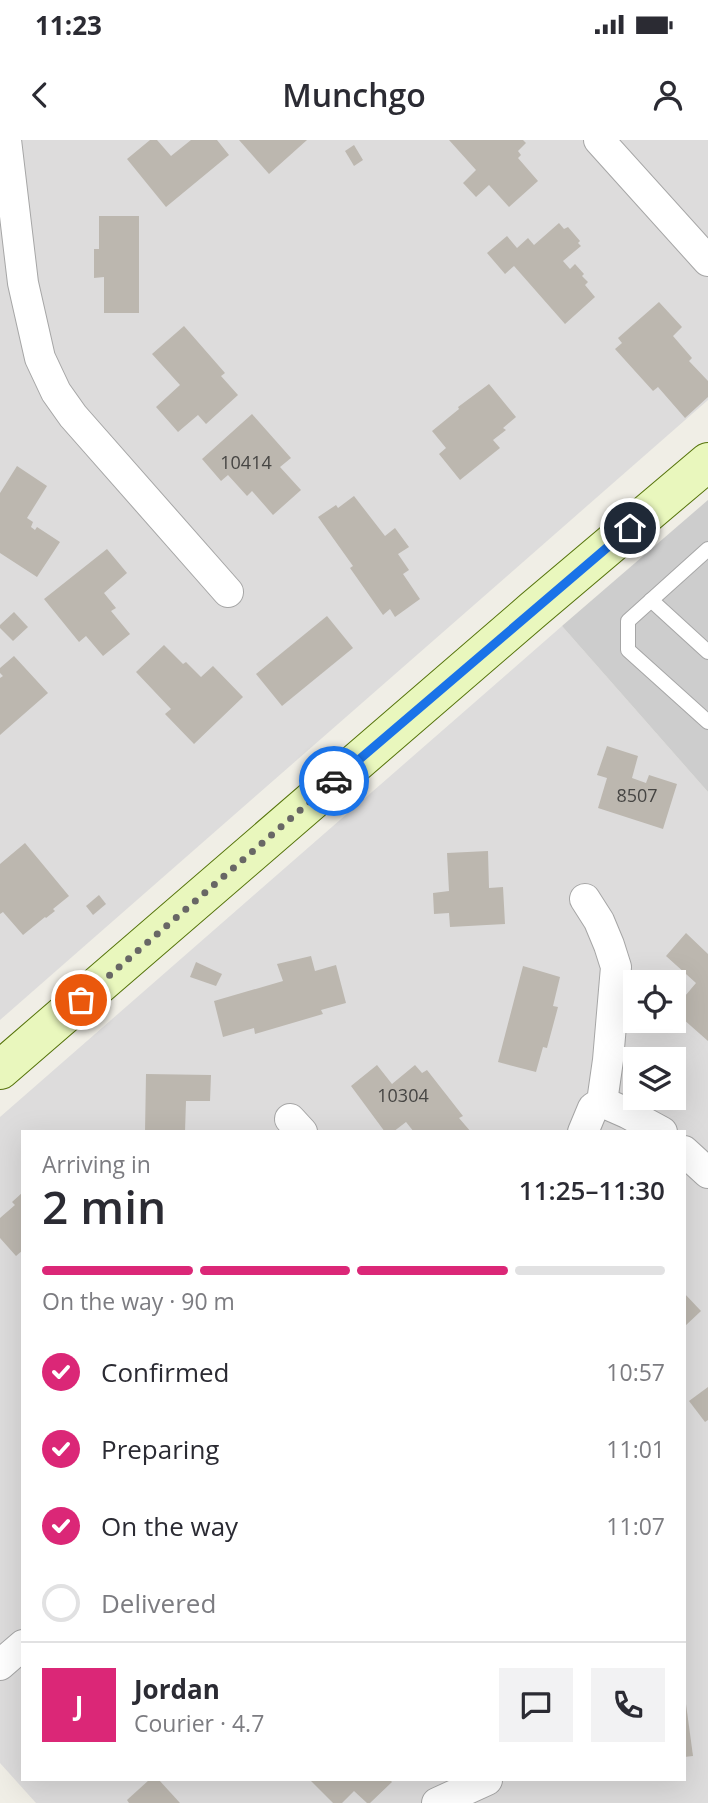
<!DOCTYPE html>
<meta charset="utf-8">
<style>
:root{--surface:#fff;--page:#f2f2f3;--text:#2b2b33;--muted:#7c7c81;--line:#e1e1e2;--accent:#db2777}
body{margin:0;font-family:"Open Sans",sans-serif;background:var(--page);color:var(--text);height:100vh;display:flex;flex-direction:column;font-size:26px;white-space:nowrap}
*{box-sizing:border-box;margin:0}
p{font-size:23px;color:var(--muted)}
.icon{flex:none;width:38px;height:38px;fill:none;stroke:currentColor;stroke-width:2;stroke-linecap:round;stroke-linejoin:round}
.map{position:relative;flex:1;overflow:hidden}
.side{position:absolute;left:21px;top:990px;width:665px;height:651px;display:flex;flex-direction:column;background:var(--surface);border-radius:0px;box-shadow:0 7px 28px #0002}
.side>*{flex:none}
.fabs{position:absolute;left:623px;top:830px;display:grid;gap:14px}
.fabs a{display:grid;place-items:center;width:63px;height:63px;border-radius:0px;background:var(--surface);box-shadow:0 7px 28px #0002;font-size:35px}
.pin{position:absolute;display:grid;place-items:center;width:60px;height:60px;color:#fff;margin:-30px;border:4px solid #fff;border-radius:50%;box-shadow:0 2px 7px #0007}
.courier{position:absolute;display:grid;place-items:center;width:70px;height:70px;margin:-35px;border:5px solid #1a73e8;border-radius:50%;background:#fff;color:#222;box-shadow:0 2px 9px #0007}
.overview em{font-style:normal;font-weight:600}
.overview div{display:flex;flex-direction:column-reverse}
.overview{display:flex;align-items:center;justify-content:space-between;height:119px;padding:0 21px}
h1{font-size:46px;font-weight:600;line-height:52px}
.bar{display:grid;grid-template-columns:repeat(4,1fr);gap:10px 7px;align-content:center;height:84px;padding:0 21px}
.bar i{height:9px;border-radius:5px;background:var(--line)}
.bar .on{background:var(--accent)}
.bar p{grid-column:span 4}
.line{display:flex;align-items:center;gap:18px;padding:0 21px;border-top:2px solid var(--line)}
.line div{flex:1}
.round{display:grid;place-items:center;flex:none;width:74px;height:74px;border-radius:0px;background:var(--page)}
ol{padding:0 21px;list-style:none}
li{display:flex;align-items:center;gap:21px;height:77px}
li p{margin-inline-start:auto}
li .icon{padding:7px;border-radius:50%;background:var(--accent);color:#fff;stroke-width:4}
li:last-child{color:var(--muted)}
li i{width:38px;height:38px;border:4px solid var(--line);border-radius:50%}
.status{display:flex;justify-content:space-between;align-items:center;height:49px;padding:0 35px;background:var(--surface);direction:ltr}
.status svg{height:19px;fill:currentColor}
header{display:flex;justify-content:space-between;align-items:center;height:91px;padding:0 21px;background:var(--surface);font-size:32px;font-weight:600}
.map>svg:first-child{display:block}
.residential{fill:#dddcdc;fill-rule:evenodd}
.religious{fill:#cdcdcd}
.building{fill:#bcb7af}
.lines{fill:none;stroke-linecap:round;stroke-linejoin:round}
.lane-casing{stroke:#a6a6a6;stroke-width:16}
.street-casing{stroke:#a6a6a6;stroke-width:32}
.secondary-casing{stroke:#55730a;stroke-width:40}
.lane{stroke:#fff;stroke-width:14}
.street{stroke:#fff;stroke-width:30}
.secondary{stroke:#e9f7bd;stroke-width:38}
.done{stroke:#686765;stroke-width:7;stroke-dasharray:0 12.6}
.route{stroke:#1a73e8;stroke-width:9}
.labels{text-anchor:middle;stroke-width:5;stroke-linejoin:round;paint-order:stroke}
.number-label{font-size:18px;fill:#464543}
</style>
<div class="status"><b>11:23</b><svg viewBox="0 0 49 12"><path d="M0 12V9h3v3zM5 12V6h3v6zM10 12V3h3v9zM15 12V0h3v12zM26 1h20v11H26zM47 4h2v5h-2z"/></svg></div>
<header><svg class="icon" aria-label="back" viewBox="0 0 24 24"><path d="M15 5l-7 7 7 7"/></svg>Munchgo<svg class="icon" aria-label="person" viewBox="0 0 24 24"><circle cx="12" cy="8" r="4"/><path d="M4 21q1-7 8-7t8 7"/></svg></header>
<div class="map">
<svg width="708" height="1663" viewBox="0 0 708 1663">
<rect width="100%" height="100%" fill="#f0eee6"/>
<g class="residential">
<path d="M0 0H708V260L0 880Z"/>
<path d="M562 486 708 652V1663H36L0 1623V977ZM635 842H674V880H635ZM635 919H674V957H635ZM23 992H684V1640H23Z"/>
</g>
<path class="religious" d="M708 360V652L562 486Z"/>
<g class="building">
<path d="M150 0H157L171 16 191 0H217L229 15 166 67 127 19Z"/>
<path d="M239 0H307L269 34Z"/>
<path d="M449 0H523L526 3 518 11 521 15 518 18 538 41 509 67 489 45 476 57 463 43 476 30Z"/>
<path d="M354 5 363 20 354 26 345 11Z"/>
<path d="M99 76H139V173H104V137L94 138V109H99Z"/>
<path d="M559 83 564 89 568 87 580 101 578 103 581 106 563 121 570 129 575 124 584 134 582 136 588 142 585 145 595 157 565 184 514 126 505 134 487 113 507 96 517 108 528 98 534 105Z"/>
<path d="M659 162 682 187 673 196 692 218 689 221 708 241V257L685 278 658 247 653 251 615 209 622 203 618 198Z"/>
<path d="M184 186 225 233 221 236 238 255 206 284 198 275 178 292 156 267 180 245 152 214Z"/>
<path d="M489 244 516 277 503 288 506 290 493 300 500 308 460 340 439 314 446 308 432 291 459 269 458 267Z"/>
<path d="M252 274 291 318 280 327 301 350 273 375 252 351 247 356 228 335 221 341 202 319Z"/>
<path d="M17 326 47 346 27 378 33 382 31 387 35 390 37 387 60 402 37 437 0 413V353Z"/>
<path d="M354 356 385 396 395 388 409 407 398 414 409 430 403 434 420 459 395 477 390 469 383 475 350 428 353 426 318 377 336 365 338 368Z"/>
<path d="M107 409 127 433 104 453 116 468 111 471 130 494 103 516 86 496 79 502 44 459Z"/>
<path d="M14 472 28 487 13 501 0 488V485Z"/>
<path d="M327 476 353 508 282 566 256 534Z"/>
<path d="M164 505 183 524 186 522 201 537 213 526 243 557 194 604 165 574 171 569 136 532Z"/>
<path d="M14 516 48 553 0 595V538L3 536 0 533V528Z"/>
<path d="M607 606 638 616 632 638 646 643 649 635 677 644 663 689 598 668 607 638 597 635Z"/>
<path d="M25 703 69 756 53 769 55 771 46 778 45 777 23 795 3 772 0 774V724Z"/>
<path d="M488 711 489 748 503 747 505 784 450 787 449 773 434 774 433 753 449 751 447 713Z"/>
<path d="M99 755 106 764 93 775 86 766Z"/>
<path d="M686 793 708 814V901L674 871V869L696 843 666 816Z"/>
<path d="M311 816 315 831 336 825 346 863 321 870 323 874 255 894 254 888 223 897 214 861 283 841 277 824Z"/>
<path d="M196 822 222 834 216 846 190 837Z"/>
<path d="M523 826 560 837 553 866 558 867 547 908 543 907 536 932 498 922Z"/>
<path d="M377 925 392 944 415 925 422 933 427 930 463 976 459 978 471 992H414L406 982 393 992H385L351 946Z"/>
<path d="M146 934 211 935 210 961H186L185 992H145Z"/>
<path d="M23 1052V1110L16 1116 0 1098V1078L15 1065 12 1062Z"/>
<path d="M684 1153 701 1171 684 1187Z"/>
<path d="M708 1247V1280L705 1282 689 1261Z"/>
<path d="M684 1564H686L693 1616 684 1617Z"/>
<path d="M149 1640H159L180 1663H129L127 1660Z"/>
<path d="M310 1640H390L392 1642 370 1663H367L354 1651 342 1663H333Z"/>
</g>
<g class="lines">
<g class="lane-casing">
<g id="lane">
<path d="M708 409 628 481V510L708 582"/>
<path d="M651 460 708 512"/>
</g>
</g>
<g class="street-casing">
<g id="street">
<path d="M6 0 23 143 40 218 56 252 73 276 228 452"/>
<path d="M599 0 708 121"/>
<path d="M602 962 627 973 662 992"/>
<path d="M290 979 302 992"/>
<path d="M583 992 593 968 602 962 608 920 616 827 609 805 599 781 585 759"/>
<path d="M684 1011 708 1033"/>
<path d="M0 1525 23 1505"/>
<path d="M437 1663 487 1640"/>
</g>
</g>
<g class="secondary-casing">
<path id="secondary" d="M0 930 533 470 708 322"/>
</g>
<use href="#lane" class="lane"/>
<use href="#street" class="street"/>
<use href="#secondary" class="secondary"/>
</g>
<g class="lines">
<path class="done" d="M81 860 334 641"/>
<path class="route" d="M334 641 630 388"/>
</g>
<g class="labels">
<g class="number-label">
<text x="246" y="329">10414</text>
<text x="637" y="662">8507</text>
<text x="403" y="962">10304</text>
</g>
</g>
</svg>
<div class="fabs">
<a><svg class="icon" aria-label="locate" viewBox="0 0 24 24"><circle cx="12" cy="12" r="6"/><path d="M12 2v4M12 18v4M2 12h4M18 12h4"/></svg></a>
<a><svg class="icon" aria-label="layers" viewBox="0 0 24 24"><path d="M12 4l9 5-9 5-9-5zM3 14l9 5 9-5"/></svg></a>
</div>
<div class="pin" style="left:81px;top:860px;background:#ea580c"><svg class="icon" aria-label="bag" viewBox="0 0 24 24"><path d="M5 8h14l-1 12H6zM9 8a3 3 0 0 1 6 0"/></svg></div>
<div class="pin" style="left:630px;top:388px;background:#1f2937"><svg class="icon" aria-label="home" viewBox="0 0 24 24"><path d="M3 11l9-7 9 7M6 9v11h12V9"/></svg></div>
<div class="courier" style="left:334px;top:641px"><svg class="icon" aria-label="car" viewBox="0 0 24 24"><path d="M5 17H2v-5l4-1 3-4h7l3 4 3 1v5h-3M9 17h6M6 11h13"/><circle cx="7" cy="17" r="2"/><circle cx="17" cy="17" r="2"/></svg></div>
<section class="side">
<div class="overview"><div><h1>2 min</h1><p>Arriving in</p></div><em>11:25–11:30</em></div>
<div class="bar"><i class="on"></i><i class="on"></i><i class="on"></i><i></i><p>On the way · 90 m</p></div>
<ol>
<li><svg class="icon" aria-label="check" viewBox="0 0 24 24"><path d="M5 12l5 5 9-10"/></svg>Confirmed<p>10:57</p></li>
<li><svg class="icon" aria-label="check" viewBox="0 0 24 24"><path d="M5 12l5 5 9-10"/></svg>Preparing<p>11:01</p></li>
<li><svg class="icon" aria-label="check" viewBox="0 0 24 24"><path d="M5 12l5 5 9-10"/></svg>On the way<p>11:07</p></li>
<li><i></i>Delivered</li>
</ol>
<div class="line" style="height:126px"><b class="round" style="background:var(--accent);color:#fff">J</b><div><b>Jordan</b><p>Courier · 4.7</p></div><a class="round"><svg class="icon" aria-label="chat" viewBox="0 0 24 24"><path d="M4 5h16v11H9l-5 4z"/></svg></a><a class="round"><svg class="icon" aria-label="phone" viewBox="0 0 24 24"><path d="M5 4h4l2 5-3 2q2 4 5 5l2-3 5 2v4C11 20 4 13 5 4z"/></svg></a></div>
</section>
</div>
